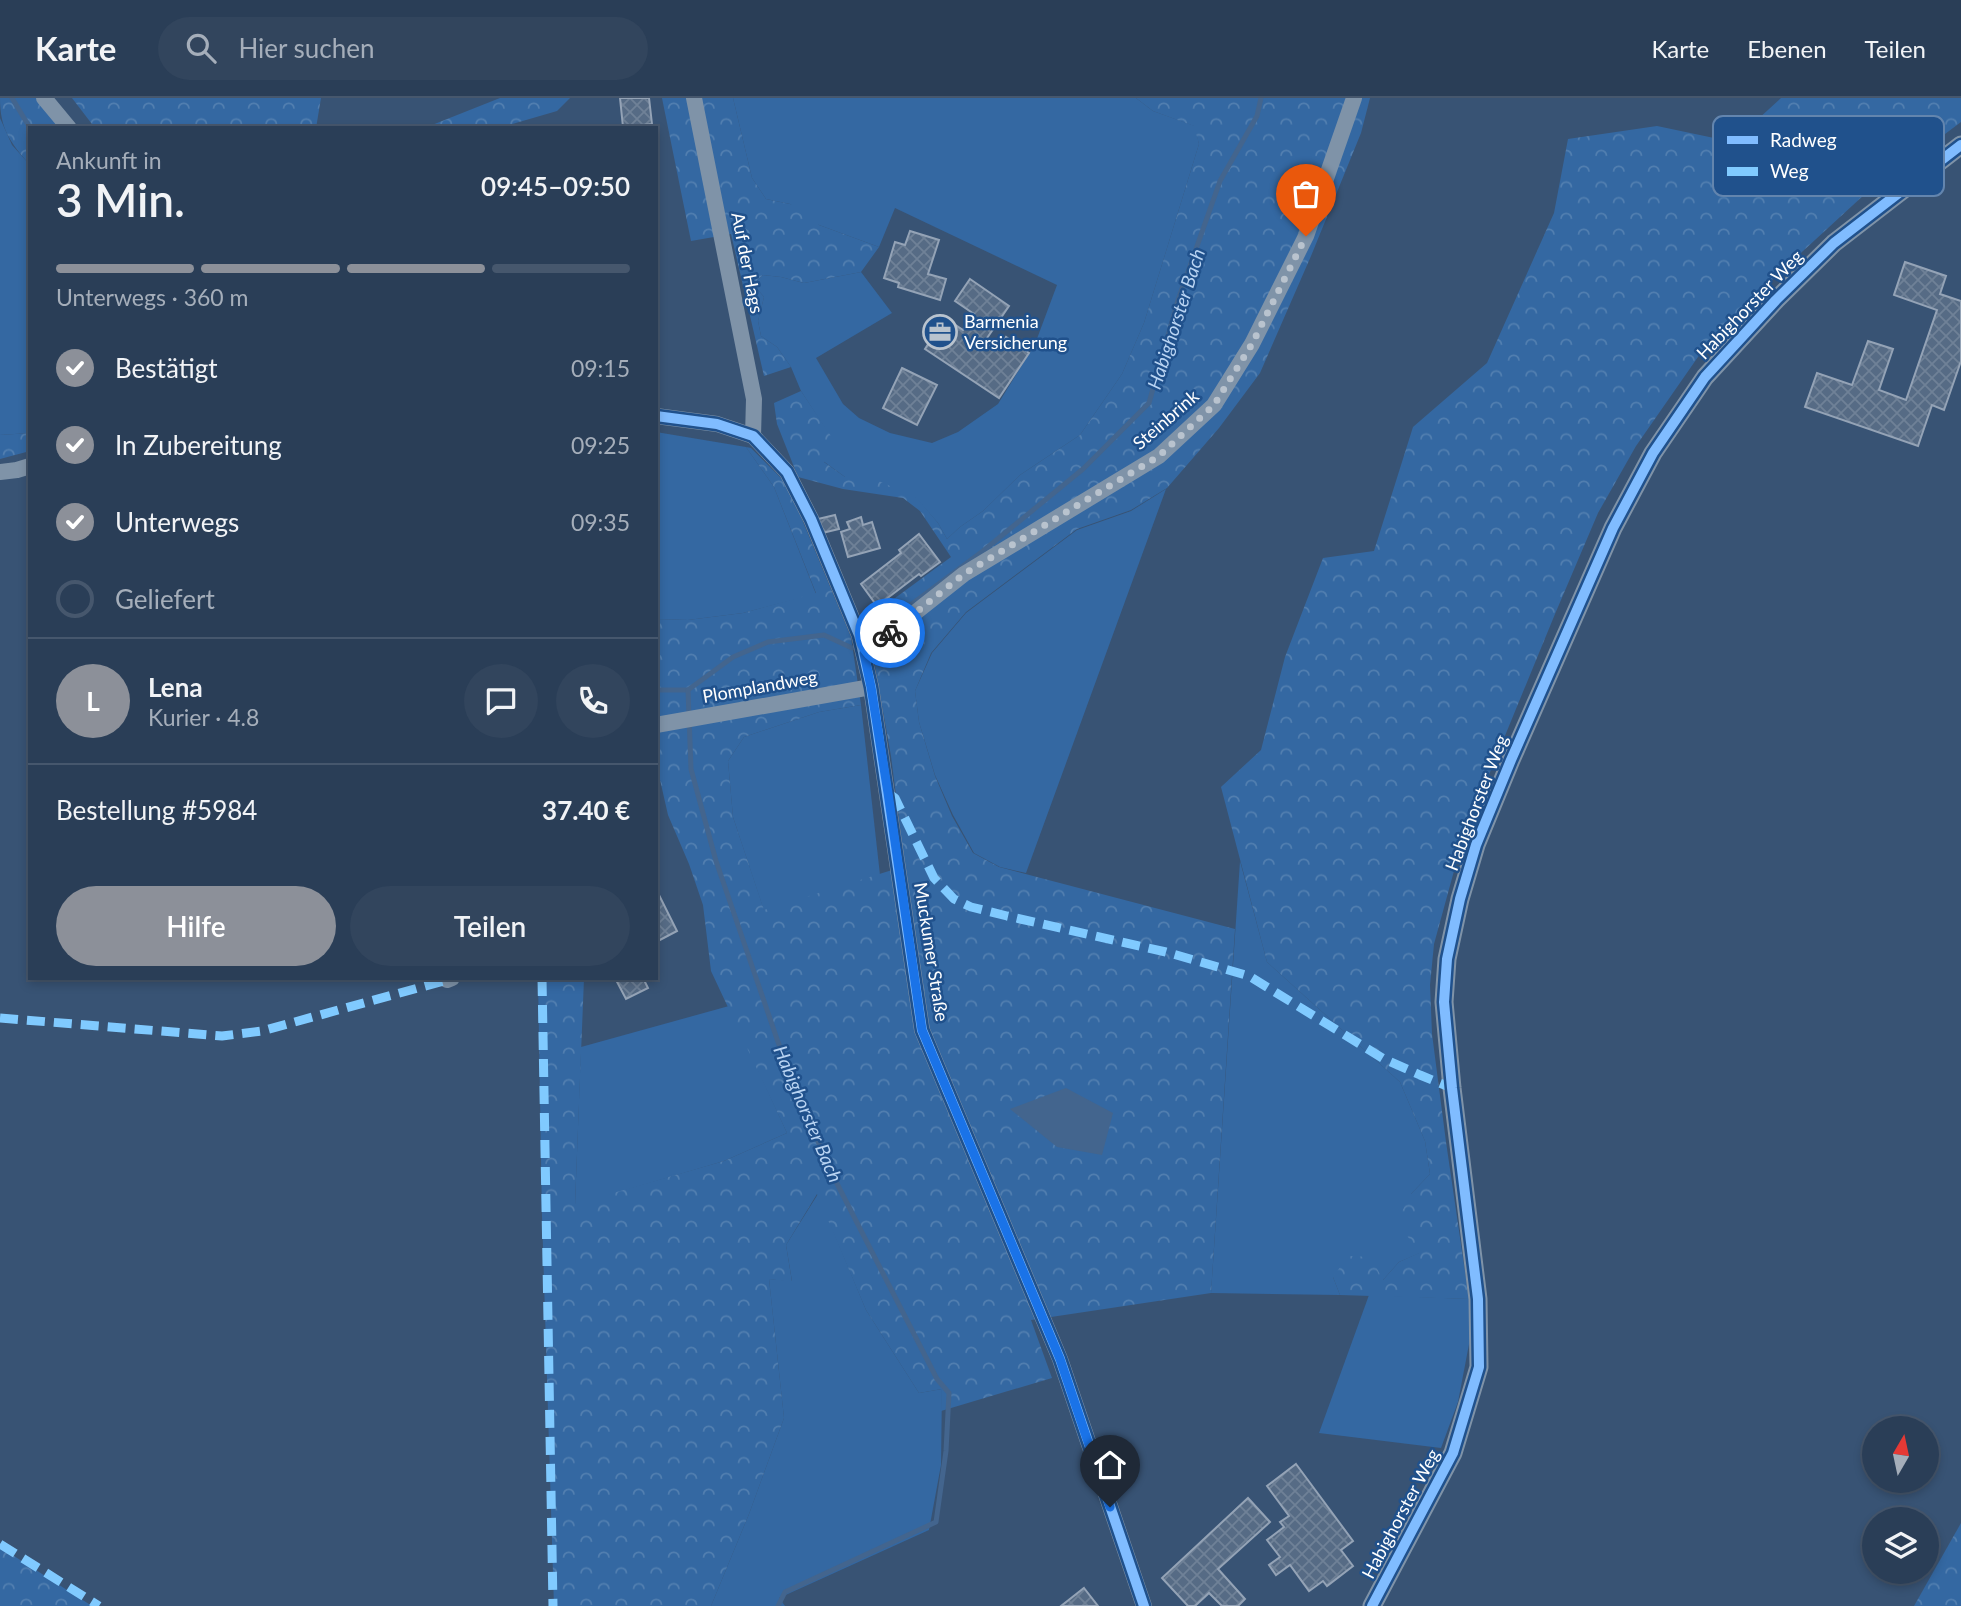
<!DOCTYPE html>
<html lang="de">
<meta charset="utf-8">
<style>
:root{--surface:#2a3e57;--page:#32455d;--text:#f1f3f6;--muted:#a5aeba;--line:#46576d;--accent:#8c9099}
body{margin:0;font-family:Lato,sans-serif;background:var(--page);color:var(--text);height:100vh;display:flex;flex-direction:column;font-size:26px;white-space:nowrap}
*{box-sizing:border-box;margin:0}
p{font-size:23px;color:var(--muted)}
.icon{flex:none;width:38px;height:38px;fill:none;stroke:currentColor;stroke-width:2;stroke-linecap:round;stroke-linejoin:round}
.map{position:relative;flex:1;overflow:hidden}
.sheet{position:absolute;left:28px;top:28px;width:630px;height:854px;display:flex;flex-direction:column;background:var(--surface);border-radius:0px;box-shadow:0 4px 10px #0003,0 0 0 2px var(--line)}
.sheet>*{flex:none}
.needle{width:46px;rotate:9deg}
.controls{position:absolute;left:1862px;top:1318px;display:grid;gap:14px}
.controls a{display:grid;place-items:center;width:77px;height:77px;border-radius:50%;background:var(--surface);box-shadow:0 4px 10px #0003,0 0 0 2px var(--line);font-size:35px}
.pin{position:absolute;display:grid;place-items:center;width:60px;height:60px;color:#fff;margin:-72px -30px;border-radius:50% 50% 50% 0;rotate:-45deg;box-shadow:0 0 7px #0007}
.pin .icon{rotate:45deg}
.courier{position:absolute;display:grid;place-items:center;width:70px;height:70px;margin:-35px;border:5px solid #1a73e8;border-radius:50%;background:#fff;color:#222;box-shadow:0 2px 9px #0007}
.head em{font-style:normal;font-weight:600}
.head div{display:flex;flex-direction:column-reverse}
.head{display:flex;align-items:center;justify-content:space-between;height:119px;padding:0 28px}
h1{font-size:46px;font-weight:600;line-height:52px}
.bar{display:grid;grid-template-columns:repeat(4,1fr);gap:10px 7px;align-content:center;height:84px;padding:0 28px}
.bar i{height:9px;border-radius:5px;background:var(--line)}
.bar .selected{background:var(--accent)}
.bar p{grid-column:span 4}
.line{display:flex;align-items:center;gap:18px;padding:0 28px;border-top:2px solid var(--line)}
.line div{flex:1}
.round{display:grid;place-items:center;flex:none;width:74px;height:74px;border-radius:37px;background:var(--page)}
ol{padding:0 28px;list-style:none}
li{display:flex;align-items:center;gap:21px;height:77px}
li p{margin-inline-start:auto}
li .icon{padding:7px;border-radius:50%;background:var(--accent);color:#fff;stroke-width:4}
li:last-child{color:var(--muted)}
li i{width:38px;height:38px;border:4px solid var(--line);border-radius:50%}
.primary-button{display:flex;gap:14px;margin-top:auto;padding:14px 28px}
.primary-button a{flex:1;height:80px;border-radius:42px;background:var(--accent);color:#fff;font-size:28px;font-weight:600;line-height:80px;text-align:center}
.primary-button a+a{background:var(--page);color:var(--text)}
header{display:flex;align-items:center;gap:42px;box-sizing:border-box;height:98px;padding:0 35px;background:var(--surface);border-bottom:2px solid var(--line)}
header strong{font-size:33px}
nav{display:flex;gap:38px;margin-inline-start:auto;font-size:24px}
.search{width:490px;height:63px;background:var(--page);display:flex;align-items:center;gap:18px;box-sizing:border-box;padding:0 24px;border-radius:38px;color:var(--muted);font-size:26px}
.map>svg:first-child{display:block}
.grass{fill:#3468a2}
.forest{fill:url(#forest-crowns)}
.water{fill:#43658e}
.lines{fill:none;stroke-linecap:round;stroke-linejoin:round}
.stream{stroke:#43658e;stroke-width:5}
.building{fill:url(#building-cross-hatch);stroke:#94a3b6;stroke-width:2}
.minor{stroke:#7f93a8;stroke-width:16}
.tertiary{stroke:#7f93a8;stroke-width:19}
.quiet{stroke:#80caff;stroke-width:9;stroke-dasharray:18 9;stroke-linecap:butt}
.cycleway-casing{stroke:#20518c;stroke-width:15}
.cycleway{stroke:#80bcff;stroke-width:10}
.done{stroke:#b9c3ce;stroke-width:7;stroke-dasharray:0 12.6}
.route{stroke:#1a73e8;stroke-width:9}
.labels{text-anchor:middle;stroke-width:5;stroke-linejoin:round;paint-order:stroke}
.street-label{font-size:18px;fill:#fff;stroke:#20518c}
.poi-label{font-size:18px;fill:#fff;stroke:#20518c;text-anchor:start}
.water-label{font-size:19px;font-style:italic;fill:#b9d4f3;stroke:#20518c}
.key{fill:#20518c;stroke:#6385ae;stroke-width:2}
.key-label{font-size:19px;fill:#fff}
</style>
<header>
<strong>Karte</strong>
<div class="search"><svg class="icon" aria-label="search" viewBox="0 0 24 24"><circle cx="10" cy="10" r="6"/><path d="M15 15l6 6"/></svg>Hier suchen</div>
<nav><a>Karte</a><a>Ebenen</a><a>Teilen</a></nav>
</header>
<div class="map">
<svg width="1961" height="1508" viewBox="0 0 1961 1508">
<defs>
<pattern id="forest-crowns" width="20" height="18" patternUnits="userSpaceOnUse" patternTransform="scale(1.75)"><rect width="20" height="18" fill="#3468a2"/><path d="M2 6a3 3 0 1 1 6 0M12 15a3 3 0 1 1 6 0" fill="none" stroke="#527fb0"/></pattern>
<pattern id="building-cross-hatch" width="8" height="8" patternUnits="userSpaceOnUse" patternTransform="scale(1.75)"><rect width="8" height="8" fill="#566b85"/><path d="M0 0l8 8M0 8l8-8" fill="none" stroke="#6f8197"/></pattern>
</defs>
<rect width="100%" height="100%" fill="#385374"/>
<g class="grass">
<path d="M733 0H1136L1153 13 1195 28 1199 46 1144 225 1122 276 1080 337 1020 377 983 413 960 429 947 441 938 425 916 400 845 379 823 363 834 344 801 293 791 269 777 249 761 238 758 223 764 199 753 186 763 177 781 179 804 185 861 174 892 215 816 260 843 306 859 320 890 335 932 345 958 334 998 306 1035 246 1057 187 895 110 879 149 819 127 790 106 766 101 752 80Z"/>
<path d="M0 20 12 47 30 67V335L0 337Z"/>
<path d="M656 334 746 349 774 389 816 496 743 515 688 522 656 521Z"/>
<path d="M1166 391 1026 775 1000 769 974 755 953 717 935 677 919 624 915 593 932 555 966 515 1077 432 1131 413Z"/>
<path d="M861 607 880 777 764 813 733 719 728 663 744 639 819 614Z"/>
<path d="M1240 763 1267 864 1400 984 1425 1043 1430 1076 1411 1096 1420 1155 1399 1164 1383 1182 1333 1179 1340 1197 1211 1195Z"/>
<path d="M729 908 787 1035 724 1063 575 1107 581 949Z"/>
<path d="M818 1096 866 1212 919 1295 942 1291 941 1367 929 1432 779 1500 785 1508H711L749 1416 784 1320 769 1181 792 1183 786 1147Z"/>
<path d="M1369 1197 1469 1201 1470 1241 1458 1304 1441 1350 1319 1335Z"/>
</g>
<g class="forest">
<path d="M0 0H36L60 30H30V67C10 44 0 31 0 0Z"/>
<path d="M72 0H321L316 30H95Z"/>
<path d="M500 0H570L557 13 499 30H430L432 27Z"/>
<path d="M662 0H733L752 80 766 101 790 106 811 114 819 127 879 149 861 174 804 185 781 179 763 177 753 186 764 199 758 223 761 238 777 249 791 269 764 278 731 136 691 143Z"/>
<path d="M1136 0H1370L1361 35 1311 158 1260 275 1219 330 1167 390 1131 412 1077 431 966 514 931 555 915 593 919 624 935 678 952 718 973 755 999 769 1235 831 1211 1195 1031 1222 1052 1280 941 1313 942 1291 919 1295 866 1212 817 1096 786 1147 792 1184 769 1181 784 1320 749 1416 711 1508H554L542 1118 538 880H584L575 1106 724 1063 787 1035 711 873 703 807 689 766 668 717 656 664V521L688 522 743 515 816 495 774 389 746 349 751 350 783 382 801 419 851 539 861 607 819 614 744 639 728 663 733 719 764 812 905 768 891 658 873 557 861 525 951 459 920 413 903 400 843 391 798 379 777 326 774 305 801 293 835 344 824 364 845 379 863 376 917 400 938 425 947 441 960 429 983 413 1020 377 1080 337 1122 276 1144 225 1199 46 1194 28 1153 13Z"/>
<path d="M1781 0H1961V24L1865 96 1778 176 1707 246 1636 348 1598 415 1555 516 1463 740 1434 846 1430 887 1432 936 1446 1044 1469 1201 1340 1197 1333 1179 1348 1158 1371 1159 1383 1182 1399 1164 1419 1155 1397 1123 1411 1096 1430 1076 1425 1043 1400 984 1267 864 1221 689 1261 652 1285 559 1323 460 1374 453 1413 329 1487 265 1554 115 1568 41 1657 28 1733 44Z"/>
<path d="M30 335V353L0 361V337Z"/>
<path d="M1961 1425V1508H1914Z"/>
<path d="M0 1449 92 1508H0Z"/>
</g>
<path class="water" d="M1066 990 1113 1015 1102 1057 1057 1049 1010 1011Z"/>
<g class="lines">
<g class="stream">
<path d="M12 0 30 30"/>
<path d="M873 535 983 453 1083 371 1149 305 1178 202 1220 83 1257 18 1261 0"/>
<path d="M656 592H688"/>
<path d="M778 1508 785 1494 936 1424 946 1353 949 1295 937 1281 828 1068 778 944 716 763 691 671 688 592 733 559 768 544 824 537 852 550"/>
</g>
</g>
<g class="building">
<path d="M620 0H649L652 26 623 29Z"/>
<path d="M910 133 939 142 928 176 946 181 940 202 898 189 899 185 884 180 895 144 905 147Z"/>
<path d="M1905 164 1946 178 1940 196 1961 203V263L1944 312 1932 307 1918 348 1805 309 1817 275 1852 287 1868 243 1893 251 1879 292 1906 302 1937 212 1894 197Z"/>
<path d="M970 181 1009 208 985 243 997 252 1006 239 1029 255 999 300 925 251 945 220 963 232 974 216 955 203Z"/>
<path d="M902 270 937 287 917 327 883 310Z"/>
<path d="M835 417 839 431 822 435 818 421Z"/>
<path d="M861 419 863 427 872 424 880 450 848 459 841 434 850 431 847 424Z"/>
<path d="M919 436 940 464 921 478 919 476 877 508 861 486 901 455 899 452Z"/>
<path d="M656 791 677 833 656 844Z"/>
<path d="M615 880H643L648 890 626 901Z"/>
<path d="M1296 1366 1353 1443 1341 1452 1353 1468 1327 1488 1323 1483 1309 1493 1290 1467 1276 1477 1269 1467 1280 1459 1267 1442 1284 1429 1280 1424 1289 1418 1267 1388Z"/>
<path d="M1248 1400 1270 1424 1218 1471 1245 1501 1238 1508H1222L1209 1495 1195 1508H1188L1162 1480Z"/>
<path d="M1084 1490 1098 1508H1061Z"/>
</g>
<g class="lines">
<g class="minor">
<path d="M44 0 69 30"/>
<path d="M694 0 754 301 753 338"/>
<path d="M656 318 717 326 753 338 787 374 811 421 859 537 871 589 922 932 1060 1261 1144 1508"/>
<path d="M0 374 17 372 30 368"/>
<path d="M864 555 964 476 1159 358 1214 307 1252 246 1306 138 1354 0"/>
<path d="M656 627 871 589"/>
<path d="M447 882 452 880"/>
</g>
<path class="tertiary" d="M1372 1508 1453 1355 1479 1269 1478 1201 1452 990 1444 904 1447 861 1460 801 1476 747 1511 662 1613 430 1653 355 1705 279 1776 202 1834 145 1961 47"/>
<g class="quiet">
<path d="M891 697 895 700 934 780 954 801 971 809 1007 818 1166 854 1249 878 1384 961 1420 977 1452 990"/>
<path d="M542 880 553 1508"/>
<path d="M0 920 222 938 262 933 447 882"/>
<path d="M0 1446 99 1508"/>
</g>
<g class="cycleway-casing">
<g id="cycleway">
<path d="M656 318 717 326 753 338 787 374 811 421 859 537 871 589 922 932 1060 1261 1144 1508"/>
<path d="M1372 1508 1453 1355 1479 1269 1478 1201 1452 990 1444 904 1447 861 1460 801 1476 747 1511 662 1613 430 1653 355 1705 279 1776 202 1834 145 1961 47"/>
</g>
</g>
<use href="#cycleway" class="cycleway"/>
</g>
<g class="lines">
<path class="done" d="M890 535 964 476 1159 358 1214 307 1252 246 1306 138"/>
<path class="route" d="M890 535 864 555 871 589 888 695 922 932 1060 1261 1110 1409"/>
</g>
<defs>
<g id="office-ring" transform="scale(1.75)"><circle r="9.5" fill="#20518c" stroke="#b9c3ce" stroke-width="1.5"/><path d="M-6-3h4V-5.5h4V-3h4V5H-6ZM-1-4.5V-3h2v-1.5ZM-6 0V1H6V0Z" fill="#b9c3ce"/></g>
</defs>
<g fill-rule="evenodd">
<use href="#office-ring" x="940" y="234"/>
</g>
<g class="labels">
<g class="street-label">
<text transform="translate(747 165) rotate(79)" y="6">Auf der Hags</text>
<text transform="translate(1750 207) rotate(-46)" y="6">Habighorster Weg</text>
<text transform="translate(1166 322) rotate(-41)" y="6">Steinbrink</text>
<text transform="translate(760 589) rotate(-10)" y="6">Plomplandweg</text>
<text transform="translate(1477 705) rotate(-69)" y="6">Habighorster Weg</text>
<text transform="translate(931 854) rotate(81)" y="6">Muckumer Straße</text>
<text transform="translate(1401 1416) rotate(-62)" y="6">Habighorster Weg</text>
</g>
<g class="poi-label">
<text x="964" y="230">Barmenia<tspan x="964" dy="21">Versicherung</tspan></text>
</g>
<g class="water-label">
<text transform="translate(1176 221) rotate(-72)" y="7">Habighorster Bach</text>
<text transform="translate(808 1016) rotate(67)" y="7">Habighorster Bach</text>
</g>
</g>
<rect x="1713" y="18" width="231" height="80" rx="10" class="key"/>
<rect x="1727" y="38" width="31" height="8" fill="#80bcff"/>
<rect x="1727" y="69" width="31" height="9" fill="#80caff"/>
<g class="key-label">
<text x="1770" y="49">Radweg</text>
<text x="1770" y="80">Weg</text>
</g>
</svg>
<div class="controls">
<a><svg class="needle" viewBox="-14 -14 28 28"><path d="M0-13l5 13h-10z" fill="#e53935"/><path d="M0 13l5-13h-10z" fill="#a5aeba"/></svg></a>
<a><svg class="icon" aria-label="layers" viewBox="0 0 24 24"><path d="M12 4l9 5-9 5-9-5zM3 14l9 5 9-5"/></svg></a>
</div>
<div class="pin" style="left:1306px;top:138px;background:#ea580c"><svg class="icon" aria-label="bag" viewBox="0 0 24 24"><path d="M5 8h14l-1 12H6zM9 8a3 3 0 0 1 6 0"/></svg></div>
<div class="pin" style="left:1110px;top:1409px;background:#1f2937"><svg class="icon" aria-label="home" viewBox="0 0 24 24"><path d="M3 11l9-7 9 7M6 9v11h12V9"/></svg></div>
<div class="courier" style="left:890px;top:535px"><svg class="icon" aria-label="bike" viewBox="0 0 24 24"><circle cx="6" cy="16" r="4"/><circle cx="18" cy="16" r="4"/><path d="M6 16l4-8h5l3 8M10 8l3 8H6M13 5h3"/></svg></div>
<section class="sheet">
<div class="head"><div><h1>3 Min.</h1><p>Ankunft in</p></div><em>09:45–09:50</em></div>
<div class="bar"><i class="selected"></i><i class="selected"></i><i class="selected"></i><i></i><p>Unterwegs · 360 m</p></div>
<ol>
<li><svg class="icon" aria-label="check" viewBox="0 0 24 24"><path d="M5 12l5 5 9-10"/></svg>Bestätigt<p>09:15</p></li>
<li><svg class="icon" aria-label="check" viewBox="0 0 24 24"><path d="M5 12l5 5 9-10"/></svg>In Zubereitung<p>09:25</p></li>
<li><svg class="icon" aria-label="check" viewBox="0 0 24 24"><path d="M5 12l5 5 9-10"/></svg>Unterwegs<p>09:35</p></li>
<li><i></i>Geliefert</li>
</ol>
<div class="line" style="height:126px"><b class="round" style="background:var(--accent);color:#fff">L</b><div><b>Lena</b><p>Kurier · 4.8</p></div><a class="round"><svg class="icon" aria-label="chat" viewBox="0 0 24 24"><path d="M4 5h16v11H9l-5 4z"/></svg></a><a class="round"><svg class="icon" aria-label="phone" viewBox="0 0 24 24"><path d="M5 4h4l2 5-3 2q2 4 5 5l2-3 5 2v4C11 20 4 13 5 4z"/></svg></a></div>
<div class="line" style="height:91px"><div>Bestellung #5984</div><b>37.40 €</b></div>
<div class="primary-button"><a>Hilfe</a><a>Teilen</a></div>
</section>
</div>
